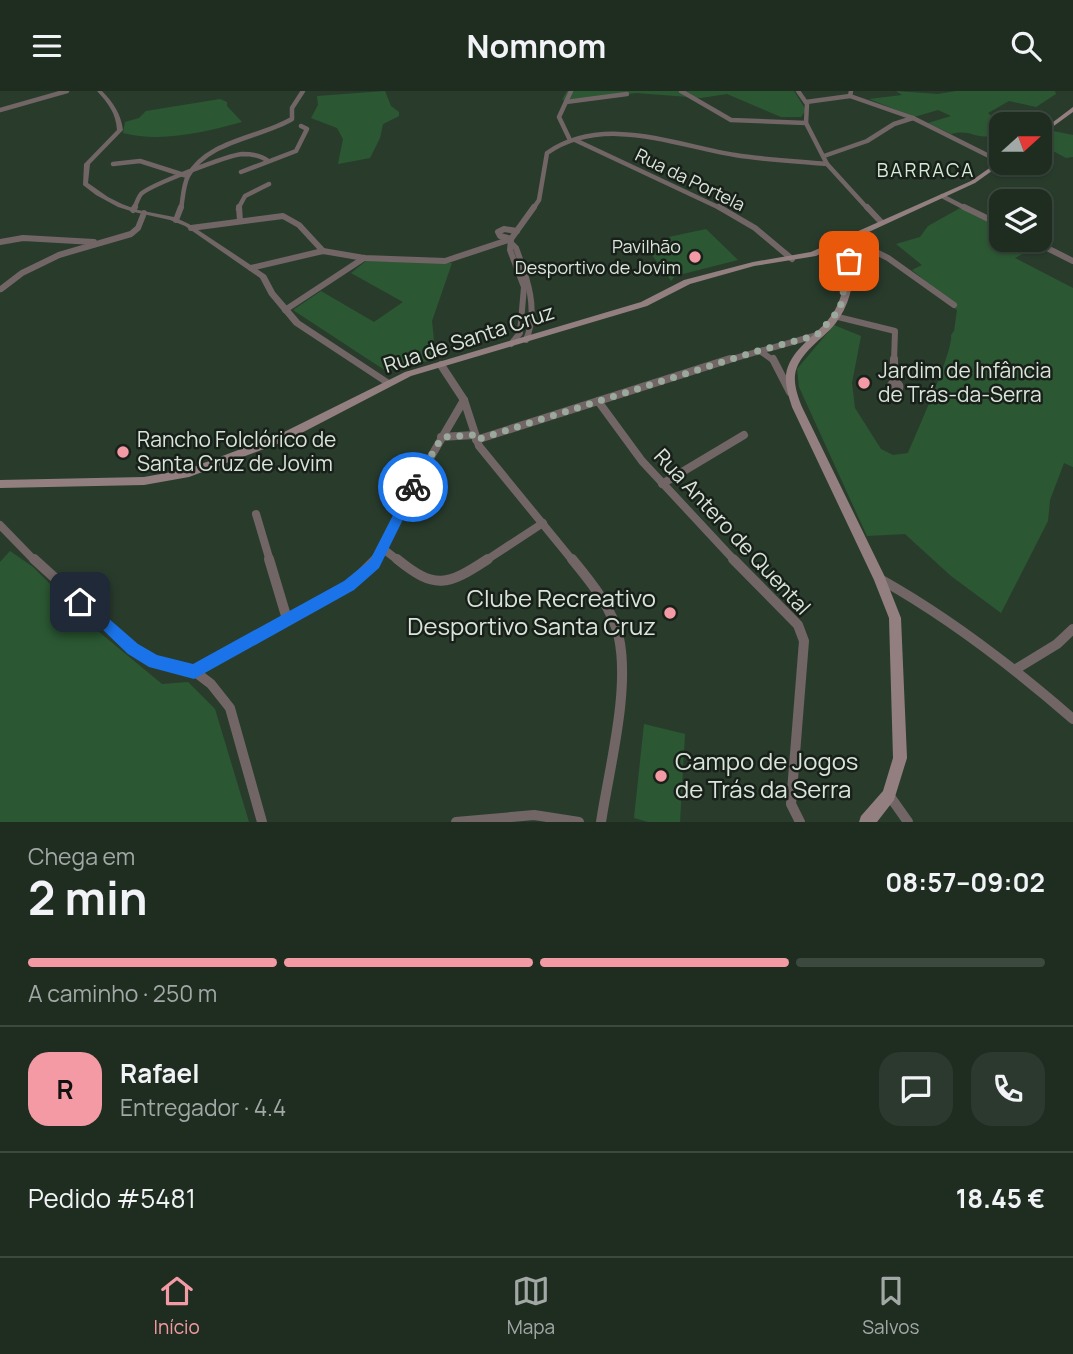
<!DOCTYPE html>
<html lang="pt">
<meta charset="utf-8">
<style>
:root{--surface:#1f2d21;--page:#2c392e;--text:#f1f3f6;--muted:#a1a8a5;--line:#3c493f;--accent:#f49aa5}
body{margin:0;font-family:Manrope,sans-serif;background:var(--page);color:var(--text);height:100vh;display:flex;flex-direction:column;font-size:26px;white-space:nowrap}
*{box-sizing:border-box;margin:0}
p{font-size:23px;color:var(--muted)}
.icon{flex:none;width:38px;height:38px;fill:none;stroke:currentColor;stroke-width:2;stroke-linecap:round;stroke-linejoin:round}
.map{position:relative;height:731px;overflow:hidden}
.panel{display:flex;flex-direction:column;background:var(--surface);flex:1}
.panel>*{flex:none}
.needle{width:46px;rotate:69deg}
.fabs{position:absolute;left:989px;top:21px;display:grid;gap:14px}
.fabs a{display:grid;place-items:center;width:63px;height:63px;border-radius:14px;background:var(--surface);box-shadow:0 2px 5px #0004,0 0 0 2px var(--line);font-size:35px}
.pin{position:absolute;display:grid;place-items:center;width:60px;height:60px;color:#fff;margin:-30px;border-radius:14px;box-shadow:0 4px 10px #0006}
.courier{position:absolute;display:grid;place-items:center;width:70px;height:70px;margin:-35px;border:5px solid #1a73e8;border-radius:50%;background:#fff;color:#222;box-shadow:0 2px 9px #0007}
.summary em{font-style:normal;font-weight:700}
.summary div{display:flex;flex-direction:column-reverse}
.summary{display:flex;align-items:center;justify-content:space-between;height:119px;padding:0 28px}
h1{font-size:46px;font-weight:700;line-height:52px}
.bar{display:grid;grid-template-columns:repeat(4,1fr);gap:10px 7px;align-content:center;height:84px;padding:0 28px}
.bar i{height:9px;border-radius:5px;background:var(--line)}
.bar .active{background:var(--accent)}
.bar p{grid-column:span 4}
.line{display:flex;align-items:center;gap:18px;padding:0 28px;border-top:2px solid var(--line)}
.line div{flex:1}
.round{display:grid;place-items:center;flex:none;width:74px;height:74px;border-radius:21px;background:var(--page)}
header{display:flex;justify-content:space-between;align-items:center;height:91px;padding:0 28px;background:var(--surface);font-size:32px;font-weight:700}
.dock{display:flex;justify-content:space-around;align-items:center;height:98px;border-top:2px solid var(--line);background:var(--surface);font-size:19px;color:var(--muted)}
.dock a{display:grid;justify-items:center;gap:4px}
.dock .active{color:var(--accent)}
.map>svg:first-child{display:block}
.green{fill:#2b5833}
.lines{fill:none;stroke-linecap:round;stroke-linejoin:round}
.minor-far3{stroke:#726566;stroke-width:4.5}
.minor-far2{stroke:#726566;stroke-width:6}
.minor-far1{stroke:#726566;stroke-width:8}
.minor{stroke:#726566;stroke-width:10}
.tertiary{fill:#726566;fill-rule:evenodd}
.secondary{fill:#937f80;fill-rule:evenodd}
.route{fill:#1a73e8}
.done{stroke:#9ba99d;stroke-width:7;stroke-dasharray:0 12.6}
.poi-dot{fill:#f49aa5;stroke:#182019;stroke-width:2.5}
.labels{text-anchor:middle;stroke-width:5;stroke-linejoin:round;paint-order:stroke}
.far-street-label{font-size:18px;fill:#d9e4da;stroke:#182019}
.far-poi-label{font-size:18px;fill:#d9e4da;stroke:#182019;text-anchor:end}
.far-neighbourhood-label{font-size:19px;letter-spacing:2px;fill:#d3ead5;stroke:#182019}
.street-label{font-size:21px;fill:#d9e4da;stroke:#182019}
.poi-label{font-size:21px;fill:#d9e4da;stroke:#182019;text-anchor:start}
.near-poi-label{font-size:24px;fill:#d9e4da;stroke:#182019;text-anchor:end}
</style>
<header><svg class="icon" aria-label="menu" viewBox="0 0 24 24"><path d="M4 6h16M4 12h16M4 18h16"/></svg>Nomnom<svg class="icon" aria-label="search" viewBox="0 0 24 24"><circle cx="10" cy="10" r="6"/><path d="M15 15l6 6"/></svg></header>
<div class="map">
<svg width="1073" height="731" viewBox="0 0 1073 731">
<rect width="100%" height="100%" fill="#293c2c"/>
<g class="green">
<path d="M385 0 391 15 399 21V25L383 33 380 47 370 67 338 73 343 48 337 37 311 27 318 14 317 5Z"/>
<path d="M567 0H794L806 19 801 26H781L727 3 701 7 637 2 562 9Z"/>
<path d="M896 0 938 3 956 0H1055L1056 3 1036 16 1009 10 988 22 997 30 989 35 991 45C974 48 971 38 951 43L928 32 951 25 938 19 914 26 869 8 902 4Z"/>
<path d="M220 8 227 11V15L242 31C204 41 162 52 123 42L125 31 139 27 146 20Z"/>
<path d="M1053 40 1073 44V66L1066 67 1040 53Z"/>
<path d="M962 116 1001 136V149H1027L1038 155 1015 167 1073 197V376L1064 372 1050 409 1048 430 1001 522 951 485 905 443 867 445 799 296 797 278 834 234 861 245 852 292 855 317 881 358 893 364 908 362C916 343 954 258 951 244L954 240 957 219 932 201 931 195 912 179 922 174 896 153 920 146 928 135Z"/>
<path d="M706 138 738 169 675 185 671 190 652 164 664 147Z"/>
<path d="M366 170 452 172 432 230 436 268 386 280 293 219 321 200 374 231 403 211 351 182Z"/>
<path d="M10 460 33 476 93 536 162 593 188 591 215 618 249 731H0V471Z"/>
<path d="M644 633 685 643 680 731H648L634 727Z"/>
</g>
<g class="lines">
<g class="minor-far3">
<path d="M681 0 731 29 806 32"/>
<path d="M798 0 807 13 806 32"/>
<path d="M850 5 913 27 1001 71"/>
<path d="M566 11 627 3"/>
<path d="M806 11 850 5 851 0"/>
<path d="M0 19 67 0"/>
<path d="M806 32 827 73 868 118"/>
<path d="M569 47 559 26 571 0"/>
<path d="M575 49 722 118"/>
<path d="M824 65 867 50 894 33 913 27"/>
<path d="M113 73 140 70 187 85"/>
<path d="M241 81 296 60 307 38 301 35"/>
<path d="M942 105 967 118"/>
<path d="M134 118C136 113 138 107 141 103 150 94 229 64 242 63 251 63 262 65 268 70"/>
<path d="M181 118C183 107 183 95 188 85 208 49 260 47 292 28V17L303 0"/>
<path d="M238 118 245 105 269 93"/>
<path d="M533 118 539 109 547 62C603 23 674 54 735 64 766 69 796 70 827 73"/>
</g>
<g class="minor-far2">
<path d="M239 116 240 130"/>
<path d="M719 116 755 137 792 168"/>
<path d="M867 116 881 131"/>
<path d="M964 116 1001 134"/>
<path d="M133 119 135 116"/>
<path d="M176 129 181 116"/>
<path d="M191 137 283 125 299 134 323 160"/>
<path d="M511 148 500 145 498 141 504 138 517 140"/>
<path d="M1031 149 1073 170"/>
<path d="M0 151 23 147 94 151"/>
<path d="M511 152 516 157C527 187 539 218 526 249"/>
<path d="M860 153 888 167 954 214"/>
<path d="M251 177 323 160 364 167 445 170 511 148"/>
<path d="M1 198 22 182 59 164 131 143 138 137 144 122"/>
<path d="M285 219 364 167"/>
<path d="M834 225 895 240 894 270"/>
<path d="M511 253 520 242 524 196 510 159 511 148 534 116"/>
<path d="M760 260 774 270"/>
<path d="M725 270 817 244"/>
</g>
<g class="minor-far1">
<path d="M773 268 790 301"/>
<path d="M441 274 464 309 479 355 573 470"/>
<circle cx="895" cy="296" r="4.5"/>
<path d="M894 293V268"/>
<path d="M598 310 642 370 735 470"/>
<path d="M441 346 474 344"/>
<path d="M476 349 730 268"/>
<path d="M662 393 744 344"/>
<path d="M256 423 270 470"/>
<path d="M0 434 35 470"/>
<path d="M382 457 399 470"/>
<path d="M375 470 404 412 464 309"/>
<path d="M485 470 543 432"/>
</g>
<g class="minor">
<path d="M34 468 133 558 154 571 194 580 211 593 230 617 262 731"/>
<path d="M269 468 287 528"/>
<path d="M397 468C435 499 447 495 488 468"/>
<path d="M572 468C591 491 613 518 619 547 630 600 609 678 601 731"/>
<path d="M733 468 798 534 804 550 791 713 800 731"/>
<path d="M880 488C950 527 1012 575 1073 628"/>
<path d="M1016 578 1057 553 1073 538"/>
<path d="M194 580 349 495 376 468"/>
<path d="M889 704 908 731"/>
<path d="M456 731 534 724 579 731"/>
</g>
<path class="tertiary" d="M97 0H102C113 11 121 23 123 39L90 73 88 92 108 106 122 113 138 119 174 126 189 133 266 184 275 201 300 230 391 290 392 292 391 294H385L294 234 269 204 260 187 185 135 170 129 134 121 118 116 96 104 83 94 84 73 117 39C116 22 108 12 97 0Z"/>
<g class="secondary">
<path d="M1073 16V21L1040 45V41Z"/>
<path d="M1001 69V72H1003L975 92 847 151 852 159 857 155V151H863L865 156 854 166C855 189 850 214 835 233 822 249 798 262 795 284 794 295 798 306 802 316L884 484 901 527 907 667 894 709 877 731H859L861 725 883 700 893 667 889 527 874 489 792 316C789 306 785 295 786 284 789 260 814 246 828 229 839 216 843 201 845 184 847 172 848 163 840 153L816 165 754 175 690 193 647 215 411 285 288 349 189 386 144 394 0 397V389L144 386 188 378 280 343 405 281 641 211 684 189 753 171 811 161 971 90Z"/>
</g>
</g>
<path class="route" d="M413 391 419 396 379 477 354 499 194 588 149 576 128 563 74 511 80 505 85 507 138 553 157 564 193 573 344 490 370 469 409 393Z"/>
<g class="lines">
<path class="done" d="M413 396 442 346 474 344 476 349 754 261 817 244 840 218 849 170"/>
</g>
<g class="poi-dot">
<circle cx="695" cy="166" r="7"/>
<circle cx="864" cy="292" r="7"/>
<circle cx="123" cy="361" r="7"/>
<circle cx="670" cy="522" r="7"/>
<circle cx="661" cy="685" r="7"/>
</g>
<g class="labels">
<g class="far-street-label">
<text transform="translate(690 89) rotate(26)" y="6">Rua da Portela</text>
</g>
<g class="far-poi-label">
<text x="681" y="162">Pavilhão<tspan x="681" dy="21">Desportivo de Jovim</tspan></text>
</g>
<g class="far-neighbourhood-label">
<text x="926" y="86">BARRACA</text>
</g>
<g class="street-label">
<text transform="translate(469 248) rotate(-18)" y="7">Rua de Santa Cruz</text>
<text transform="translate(732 441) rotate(47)" y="7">Rua Antero de Quental</text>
</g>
<g class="poi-label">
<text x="878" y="287">Jardim de Infância<tspan x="878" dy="24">de Trás-da-Serra</tspan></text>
<text x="137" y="356">Rancho Folclórico de<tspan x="137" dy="24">Santa Cruz de Jovim</tspan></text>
</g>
<g class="near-poi-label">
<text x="656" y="516">Clube Recreativo<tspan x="656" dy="28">Desportivo Santa Cruz</tspan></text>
<text x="675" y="679" text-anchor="start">Campo de Jogos<tspan x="675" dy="28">de Trás da Serra</tspan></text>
</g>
</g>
</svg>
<div class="fabs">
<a><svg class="needle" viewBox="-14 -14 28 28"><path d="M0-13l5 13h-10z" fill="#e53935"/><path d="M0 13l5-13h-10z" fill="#a1a8a5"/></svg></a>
<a><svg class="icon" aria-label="layers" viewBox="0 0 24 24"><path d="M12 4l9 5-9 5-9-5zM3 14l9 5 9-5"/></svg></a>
</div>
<div class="pin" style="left:849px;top:170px;background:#ea580c"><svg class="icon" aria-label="bag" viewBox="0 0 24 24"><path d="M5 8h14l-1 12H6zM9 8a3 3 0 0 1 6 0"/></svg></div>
<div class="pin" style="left:80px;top:511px;background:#1f2937"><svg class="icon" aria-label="home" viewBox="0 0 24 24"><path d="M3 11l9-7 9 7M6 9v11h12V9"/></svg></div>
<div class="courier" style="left:413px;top:396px"><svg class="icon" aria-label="bike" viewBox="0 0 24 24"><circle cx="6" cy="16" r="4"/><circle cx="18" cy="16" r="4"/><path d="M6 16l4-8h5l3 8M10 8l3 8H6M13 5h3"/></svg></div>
</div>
<section class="panel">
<div class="summary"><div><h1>2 min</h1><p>Chega em</p></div><em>08:57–09:02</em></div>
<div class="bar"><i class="active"></i><i class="active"></i><i class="active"></i><i></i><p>A caminho · 250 m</p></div>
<div class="line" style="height:126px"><b class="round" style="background:var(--accent);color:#111">R</b><div><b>Rafael</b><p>Entregador · 4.4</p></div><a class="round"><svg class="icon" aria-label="chat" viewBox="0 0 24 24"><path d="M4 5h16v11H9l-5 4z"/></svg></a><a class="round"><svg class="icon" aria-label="phone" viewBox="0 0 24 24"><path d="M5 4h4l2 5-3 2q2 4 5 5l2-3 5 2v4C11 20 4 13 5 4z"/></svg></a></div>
<div class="line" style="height:91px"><div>Pedido #5481</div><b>18.45 €</b></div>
</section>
<nav class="dock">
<a class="active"><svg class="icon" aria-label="home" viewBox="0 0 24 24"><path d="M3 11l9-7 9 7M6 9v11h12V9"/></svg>Início</a>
<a><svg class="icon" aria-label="map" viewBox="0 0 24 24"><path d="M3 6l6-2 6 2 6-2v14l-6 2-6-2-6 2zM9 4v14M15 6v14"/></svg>Mapa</a>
<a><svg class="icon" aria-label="saved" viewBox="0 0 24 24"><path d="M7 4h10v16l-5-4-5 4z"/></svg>Salvos</a>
</nav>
